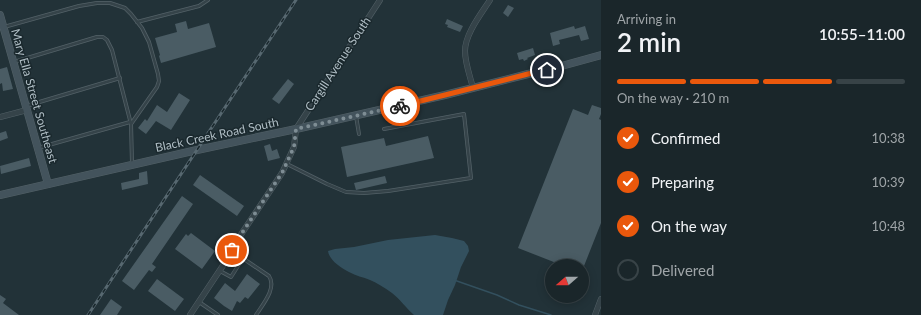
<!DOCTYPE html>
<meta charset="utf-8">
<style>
:root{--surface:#1a262a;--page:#273236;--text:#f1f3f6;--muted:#9fa5a8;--line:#384347;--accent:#ea580c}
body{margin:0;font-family:Lato,sans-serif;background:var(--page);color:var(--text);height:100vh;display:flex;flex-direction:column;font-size:15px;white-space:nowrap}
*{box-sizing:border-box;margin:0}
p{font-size:13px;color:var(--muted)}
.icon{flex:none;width:22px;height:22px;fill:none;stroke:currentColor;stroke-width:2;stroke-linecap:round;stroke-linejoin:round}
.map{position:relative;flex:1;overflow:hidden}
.sheet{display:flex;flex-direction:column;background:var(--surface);width:320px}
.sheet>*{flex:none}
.needle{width:26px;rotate:250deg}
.tools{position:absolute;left:545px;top:259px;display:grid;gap:8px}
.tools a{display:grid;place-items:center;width:44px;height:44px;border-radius:50%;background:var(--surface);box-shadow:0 2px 10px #0003,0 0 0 1px var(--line);font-size:20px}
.pin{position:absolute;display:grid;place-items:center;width:34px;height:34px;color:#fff;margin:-17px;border:2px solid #fff;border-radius:50%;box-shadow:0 1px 4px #0007}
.courier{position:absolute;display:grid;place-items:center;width:40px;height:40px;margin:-20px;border:3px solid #ea580c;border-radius:50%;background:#fff;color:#222;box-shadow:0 1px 5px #0007}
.head em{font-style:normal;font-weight:600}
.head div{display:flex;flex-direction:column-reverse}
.head{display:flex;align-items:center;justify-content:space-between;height:68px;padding:0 16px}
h1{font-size:26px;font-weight:600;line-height:30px}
.bar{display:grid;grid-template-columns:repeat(4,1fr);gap:6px 4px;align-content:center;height:48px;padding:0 16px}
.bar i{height:5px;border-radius:3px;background:var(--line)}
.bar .selected{background:var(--accent)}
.bar p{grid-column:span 4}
ol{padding:0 16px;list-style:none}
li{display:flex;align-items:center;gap:12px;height:44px}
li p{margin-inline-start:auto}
li .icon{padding:4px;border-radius:50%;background:var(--accent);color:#fff;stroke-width:4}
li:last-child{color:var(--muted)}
li i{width:22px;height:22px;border:2px solid var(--line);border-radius:50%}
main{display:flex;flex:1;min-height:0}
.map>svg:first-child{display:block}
.water{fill:#33505e}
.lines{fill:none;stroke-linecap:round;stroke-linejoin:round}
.stream{stroke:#33505e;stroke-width:1.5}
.building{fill:#4a5c64}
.lane-casing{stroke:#536167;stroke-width:4}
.street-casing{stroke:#536167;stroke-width:6}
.secondary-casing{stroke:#536167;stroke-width:8}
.lane{stroke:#354349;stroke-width:2.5}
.street{stroke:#354349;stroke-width:5}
.secondary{stroke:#43535c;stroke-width:7}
.rail-casing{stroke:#576870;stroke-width:3}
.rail{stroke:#1a282d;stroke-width:1.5;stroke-dasharray:4.5;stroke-linecap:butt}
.done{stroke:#7e8d94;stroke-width:4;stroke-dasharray:0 7.2}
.route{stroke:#ea580c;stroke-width:5}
.labels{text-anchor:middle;stroke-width:3;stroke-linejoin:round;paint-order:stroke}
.street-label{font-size:12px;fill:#b0bec5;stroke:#1a282d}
</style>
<main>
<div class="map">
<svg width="601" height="315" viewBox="0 0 601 315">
<rect width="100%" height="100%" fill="#223238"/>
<path class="water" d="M435 235 452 238 464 241 468 246 469 251 461 267 455 285 448 300 443 315H414C406 308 400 299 392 293 385 288 377 283 370 280 363 277 356 276 349 272 341 268 329 260 328 251L335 249 354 247 388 240Z"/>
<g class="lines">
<path class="stream" d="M454 280 497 295 519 305 551 315"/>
</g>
<g class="building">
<path d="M508 5 514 8 508 17 503 13Z"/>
<path d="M447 19 463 26 460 32 447 27 448 25 445 24Z"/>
<path d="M186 21 188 29 209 23 216 47 161 63 159 56 160 55 155 38 177 32 175 24Z"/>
<path d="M574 26 575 29 585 26 589 39 581 41 579 35 559 40 560 44 553 46 550 33Z"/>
<path d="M533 48 535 55 527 58 528 59 524 61 523 59 519 60 517 53Z"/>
<path d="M7 67 13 89 3 91 2 83 0 84V69Z"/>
<path d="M288 79 294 84 279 104 272 99Z"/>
<path d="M179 93 190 100 171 130 156 121 146 134 138 128 145 119 147 121 157 105 167 112Z"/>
<path d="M592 105 601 108V114L599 119 601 120V223L584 266H564L518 248 573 109 588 115Z"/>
<path d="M6 131 8 138 0 141V133Z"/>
<path d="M428 136 434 158 347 177 341 147 384 138 386 146Z"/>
<path d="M270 144 272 151 277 149 280 158 268 161 264 146Z"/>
<path d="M29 158 31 166 1 174 0 166Z"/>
<path d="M147 171 148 184 122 190 121 183 139 179V173Z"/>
<path d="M200 175 244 206 237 216 193 185Z"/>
<path d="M385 176 387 183 356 190 354 183Z"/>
<path d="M182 196 193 204 152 264 156 267 152 272 149 270 134 290 122 281Z"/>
<path d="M191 233 215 251 202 269 175 249 186 234 188 236Z"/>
<path d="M247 274 260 284 248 299 245 297 240 303 237 301 232 311 224 306 214 298 225 283 235 291Z"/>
<path d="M157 279 184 299 175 311 148 291Z"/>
<path d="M0 295 6 299 3 303 19 315H0Z"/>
<path d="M111 299 122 307 117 315H100Z"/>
</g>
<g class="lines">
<g class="lane-casing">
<g id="lane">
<path d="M137 22 199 6 208 0"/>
<path d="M4 27 79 6 97 3H110L125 8 131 14 142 28 149 42 158 74 159 81 157 87 131 124"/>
<path d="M14 62 97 37H103L107 40 112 50 131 124 132 163"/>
<path d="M26 106 120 78"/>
<path d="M356 116 359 134"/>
<path d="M38 148 130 122"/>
<path d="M287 164 327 184 346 192 364 193 388 191 471 178 464 114 384 129"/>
<path d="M232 251 269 276C277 288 263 304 256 315"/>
<path d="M220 271 231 277 243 258"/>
<path d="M199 302 218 315"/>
</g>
</g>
<g class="street-casing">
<g id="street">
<path d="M473 88C470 76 465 63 465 51 465 34 481 14 490 0"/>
<path d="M0 117 27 110"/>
<path d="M190 315 228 258 234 245 282 173 294 147 296 129 380 0"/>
<path d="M595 315 601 299"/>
</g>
</g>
<g class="secondary-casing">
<g id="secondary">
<path d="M0 15 48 184"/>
<path d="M0 195 197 150 296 129 445 95 528 74 547 70 601 55"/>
</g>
</g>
<use href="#lane" class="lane"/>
<use href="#street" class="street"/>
<use href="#secondary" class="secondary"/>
<g class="rail-casing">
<path id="rail" d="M88 315 296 0"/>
</g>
<use href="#rail" class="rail"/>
</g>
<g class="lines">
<path class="done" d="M232 250 234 245 282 173 294 147 296 129 400 106"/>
<path class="route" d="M400 106 445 95 528 74 547 70"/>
</g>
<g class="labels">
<g class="street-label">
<text transform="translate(338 64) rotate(-57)" y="4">Cargill Avenue South</text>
<text transform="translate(34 96) rotate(74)" y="4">Mary Ella Street Southeast</text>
<text transform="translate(217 135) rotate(-12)" y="4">Black Creek Road South</text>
</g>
</g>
</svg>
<div class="tools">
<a><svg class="needle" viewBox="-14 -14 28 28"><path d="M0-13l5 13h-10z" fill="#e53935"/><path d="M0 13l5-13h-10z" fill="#9fa5a8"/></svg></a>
</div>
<div class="pin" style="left:232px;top:250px;background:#ea580c"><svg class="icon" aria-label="bag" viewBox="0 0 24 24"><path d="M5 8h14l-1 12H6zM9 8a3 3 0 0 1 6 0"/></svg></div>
<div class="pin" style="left:547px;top:70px;background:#1f2937"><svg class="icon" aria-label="home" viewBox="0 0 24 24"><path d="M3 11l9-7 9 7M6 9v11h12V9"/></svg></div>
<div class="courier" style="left:400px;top:106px"><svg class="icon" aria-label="bike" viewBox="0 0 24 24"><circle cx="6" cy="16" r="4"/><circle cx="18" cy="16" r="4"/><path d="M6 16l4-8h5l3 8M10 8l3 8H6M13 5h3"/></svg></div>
</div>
<section class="sheet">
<div class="head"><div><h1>2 min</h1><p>Arriving in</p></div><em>10:55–11:00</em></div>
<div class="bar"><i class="selected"></i><i class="selected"></i><i class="selected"></i><i></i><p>On the way · 210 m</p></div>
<ol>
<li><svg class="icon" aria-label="check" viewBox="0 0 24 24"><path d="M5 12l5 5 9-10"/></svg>Confirmed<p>10:38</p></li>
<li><svg class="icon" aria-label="check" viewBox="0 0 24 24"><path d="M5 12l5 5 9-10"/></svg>Preparing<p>10:39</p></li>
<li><svg class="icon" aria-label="check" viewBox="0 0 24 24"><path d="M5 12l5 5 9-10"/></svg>On the way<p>10:48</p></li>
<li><i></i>Delivered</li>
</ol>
</section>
</main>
